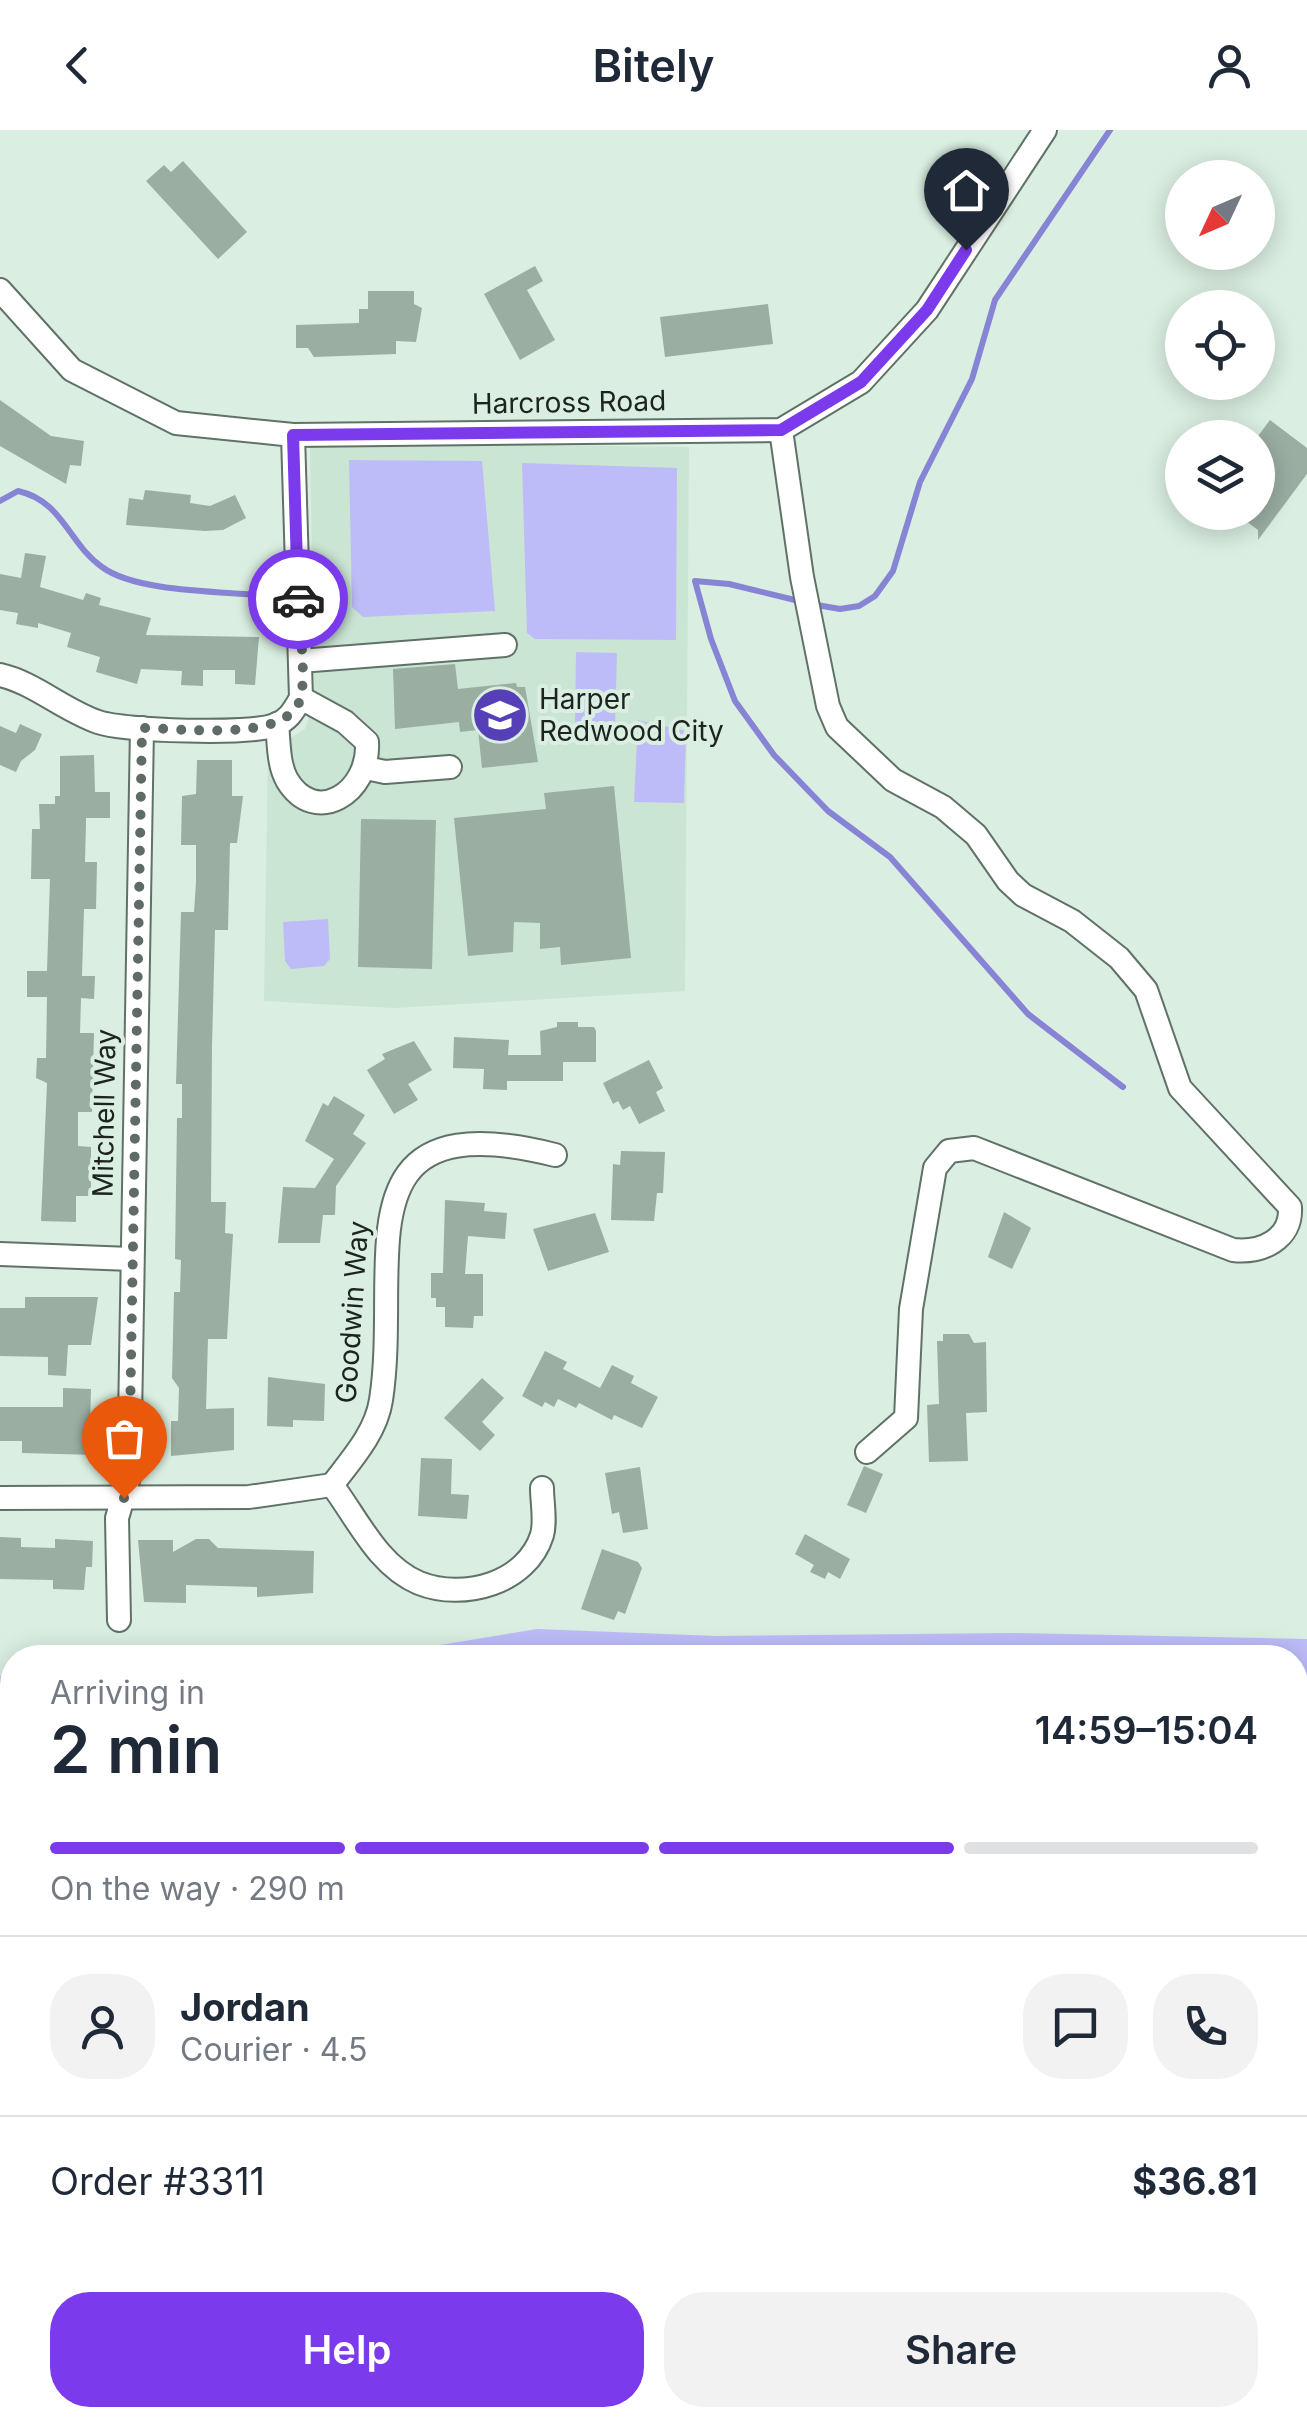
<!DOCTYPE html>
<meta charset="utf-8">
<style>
:root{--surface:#fff;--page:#f2f2f3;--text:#1f2937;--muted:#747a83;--line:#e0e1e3;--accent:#7c3aed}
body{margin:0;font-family:Inter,sans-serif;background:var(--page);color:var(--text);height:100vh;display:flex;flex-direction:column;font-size:38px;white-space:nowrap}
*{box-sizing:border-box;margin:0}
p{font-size:32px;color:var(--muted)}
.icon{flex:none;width:55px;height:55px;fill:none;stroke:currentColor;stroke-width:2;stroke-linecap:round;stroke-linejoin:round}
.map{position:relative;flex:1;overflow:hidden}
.drawer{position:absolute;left:0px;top:1515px;width:1308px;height:782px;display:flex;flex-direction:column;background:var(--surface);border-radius:40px 40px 0 0;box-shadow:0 5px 25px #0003}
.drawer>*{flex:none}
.needle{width:65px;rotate:226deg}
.buttons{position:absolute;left:1165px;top:30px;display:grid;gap:20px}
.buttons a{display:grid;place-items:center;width:110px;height:110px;border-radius:50%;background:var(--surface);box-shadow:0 5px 25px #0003;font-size:50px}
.pin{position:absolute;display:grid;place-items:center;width:85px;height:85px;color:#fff;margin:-102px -42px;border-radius:50% 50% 50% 0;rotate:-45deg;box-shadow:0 0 10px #0007}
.pin .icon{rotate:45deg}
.courier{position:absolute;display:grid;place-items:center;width:100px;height:100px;margin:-50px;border:8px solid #7c3aed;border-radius:50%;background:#fff;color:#222;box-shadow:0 2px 12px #0007}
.head em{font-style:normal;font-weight:600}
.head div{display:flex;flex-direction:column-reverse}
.head{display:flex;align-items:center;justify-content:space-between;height:170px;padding:0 50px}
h1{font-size:65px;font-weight:600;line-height:75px}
.bar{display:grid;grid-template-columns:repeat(4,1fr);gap:15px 10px;align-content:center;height:120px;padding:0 50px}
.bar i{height:12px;border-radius:8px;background:var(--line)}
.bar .on{background:var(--accent)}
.bar p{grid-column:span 4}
.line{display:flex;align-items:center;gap:25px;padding:0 50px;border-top:2px solid var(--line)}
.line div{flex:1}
.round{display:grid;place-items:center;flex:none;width:105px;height:105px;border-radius:40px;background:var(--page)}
.button{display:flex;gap:20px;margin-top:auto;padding:20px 50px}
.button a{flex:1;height:115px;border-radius:40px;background:var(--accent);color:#fff;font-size:40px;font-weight:600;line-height:115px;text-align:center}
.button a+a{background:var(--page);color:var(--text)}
header{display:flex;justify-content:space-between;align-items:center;height:130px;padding:0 50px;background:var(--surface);font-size:45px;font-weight:600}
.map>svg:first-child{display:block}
.built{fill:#cae5d4}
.green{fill:#bdbcf8}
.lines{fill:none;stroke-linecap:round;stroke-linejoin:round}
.stream{stroke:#8884d5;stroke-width:6}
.building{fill:#9baea2}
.minor-casing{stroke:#607267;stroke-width:26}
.minor{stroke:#fff;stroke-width:22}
.done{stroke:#5f6b64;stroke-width:10;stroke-dasharray:0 18}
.route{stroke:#7c3aed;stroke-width:12}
.labels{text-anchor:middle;stroke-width:8;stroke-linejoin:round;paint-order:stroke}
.street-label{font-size:28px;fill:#1d2420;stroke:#daeee1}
.poi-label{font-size:28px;fill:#1d2420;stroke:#daeee1;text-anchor:start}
</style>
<header><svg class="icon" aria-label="back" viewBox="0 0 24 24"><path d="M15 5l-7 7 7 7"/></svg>Bitely<svg class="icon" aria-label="person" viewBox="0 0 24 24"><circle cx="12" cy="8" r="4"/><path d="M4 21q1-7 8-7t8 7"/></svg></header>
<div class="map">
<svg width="1307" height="2296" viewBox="0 0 1307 2296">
<rect width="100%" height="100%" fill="#daeee1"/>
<path class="built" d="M310 312 689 317 685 861 394 878 264 871 268 623 305 599 314 571Z"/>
<g class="green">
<path d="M349 330 482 331 495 481 363 487 352 477Z"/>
<path d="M522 333 677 338 676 510 535 509 527 503Z"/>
<path d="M576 522 617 523 615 595 575 594Z"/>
<path d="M638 590 686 601 684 673 634 672Z"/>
<path d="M328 789 330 829 324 836 291 839 285 831 283 792Z"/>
<path d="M537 1499 716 1506 1014 1503 1307 1509V2151L1295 2150V1528L367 1527Z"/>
<path d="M0 1546 12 1547V2034L0 2047Z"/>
<path d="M719 2285H1010L1007 2296H718Z"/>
</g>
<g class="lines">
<g class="stream">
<path d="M0 371 18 361C63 371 68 413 102 437 137 463 225 461 269 466"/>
<path d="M799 471 729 454 695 451 711 509 735 571 774 625 828 681 890 727 1028 884 1123 957"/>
<path d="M811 474 840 479 859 476 875 466 893 441 920 352 972 249 995 170 1110 0"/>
<path d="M0 1698 12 1702"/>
<path d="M1295 1783 1307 1790"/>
</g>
</g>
<g class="building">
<path d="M183 31 247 102 218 129 146 51 164 35 171 42Z"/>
<path d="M535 136 543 151 527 160 555 210 520 230 484 164Z"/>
<path d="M368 161H414V174L422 178 416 212 396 211V224L314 227 308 218H296V195L359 193V179H368Z"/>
<path d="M768 174 773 214 665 227 660 187Z"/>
<path d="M0 270 51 306 84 311 81 336 70 335 66 354 0 316Z"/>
<path d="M1270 290 1307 318V344L1258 410V400L1234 382H1258V306Z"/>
<path d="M145 360 191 365 190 373 210 376 235 365 246 388 223 400 205 401 126 395 129 368 143 370Z"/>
<path d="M25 423 46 426 40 457 83 470 86 463 101 468 99 475 151 488 146 505 259 507 255 555 235 554V540H203V556L181 555 182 541 141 539 137 554 96 542 100 527 67 517 71 503 38 493V498L16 494 18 483 0 480V444L21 448Z"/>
<path d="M455 534 458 559 516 553 517 557H525L538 632 482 638 478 600 460 602 459 592 395 599 393 539Z"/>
<path d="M20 594 42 604 35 620 21 631 16 642 0 635V596L16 603Z"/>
<path d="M94 625 95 662H110V688H86V693L85 732H97L96 779H84L82 846H95L94 869 81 868 80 903H94L92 982H78V1016L91 1017V1066H76V1092L41 1091 47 953 36 948 37 928H46L47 867H27V841H47L50 749H31L32 699H40L39 674H55V666H60V626Z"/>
<path d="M197 630H232V666H243L237 713H230L228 800H215L212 916 211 1072H226L225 1103 233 1104 227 1209H208L206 1279 234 1278V1320L171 1326V1291H178L179 1258 172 1248 174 1162H180L181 1130 175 1129 177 988H182V954H176L181 782H194L196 752V715H181L182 666 196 664Z"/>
<path d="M614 656 631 828 561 835 560 817 540 819V793L514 792 513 822 468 826 454 688 546 679 544 663Z"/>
<path d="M361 689 436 690 432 839 358 837Z"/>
<path d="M557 892H578V897H594L596 901V932H563V951H507V960L483 959 484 939 453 938 454 907 509 910 508 925H541L540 901 557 897Z"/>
<path d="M414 911 432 940 408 954 418 970 394 984 367 940 385 929 382 924Z"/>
<path d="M649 930 663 958 656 962 665 981 639 994 630 976 623 980 618 971 613 974 603 953Z"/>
<path d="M334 966 365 985 353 1004 366 1013 336 1056 335 1085H323L320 1113H278L283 1057 315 1058 334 1029 305 1011 323 973 328 976Z"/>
<path d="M621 1021 665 1022 663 1063H657L654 1091 611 1090 613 1034 620 1035Z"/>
<path d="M445 1070 485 1073 484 1081 507 1083 505 1109 468 1106 465 1144H483V1186H474L473 1198 445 1197V1177H436V1168H431V1143H443Z"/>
<path d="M1004 1082 1031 1098 1012 1139 988 1127Z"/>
<path d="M595 1083 609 1122 548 1141 533 1099Z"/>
<path d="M25 1167H98L91 1215H68L66 1246 48 1245V1227L0 1226V1178H25Z"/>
<path d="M943 1204H969L974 1213 986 1212 987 1282 966 1283 968 1331 929 1332 927 1275 939 1274 937 1211H943Z"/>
<path d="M545 1221 567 1232 563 1239 600 1258 612 1235 634 1246 631 1253 658 1267 642 1298 614 1285 612 1290 579 1273 576 1278 558 1269 554 1277 545 1272 542 1277 522 1266Z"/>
<path d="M268 1247 325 1254 324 1291 293 1290V1297L267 1296Z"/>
<path d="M482 1248 504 1268 482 1292 495 1305 480 1321 444 1288Z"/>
<path d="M63 1258 91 1259 90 1297H97L96 1325 22 1323V1311H0V1277H63Z"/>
<path d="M421 1328 452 1329 451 1364 469 1365 467 1389 418 1386Z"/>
<path d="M864 1336 883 1344 866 1383 847 1375Z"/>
<path d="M640 1337 648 1399 623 1403 619 1382 612 1384 605 1343Z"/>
<path d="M805 1404 850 1429 840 1449 828 1442 825 1449 810 1442 814 1435 795 1424Z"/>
<path d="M0 1407 21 1408V1417L55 1418V1409L93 1411 92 1437H86L84 1460 53 1459V1450L0 1449Z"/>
<path d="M196 1409H209L218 1418 314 1421 313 1463 257 1467V1457L186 1455V1473L144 1472 138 1410H173V1422Z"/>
<path d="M602 1419 638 1432 642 1438 625 1484 618 1481 614 1490 581 1479Z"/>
</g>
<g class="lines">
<g class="minor-casing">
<g id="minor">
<path d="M0 160 72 240 176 293 293 305 781 300 861 252 927 180 1045 0"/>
<path d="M781 300 802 447 828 576 837 597 893 650 943 677 976 705 1008 751 1023 765 1072 791 1119 828 1146 860 1180 958 1290 1077C1292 1110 1261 1123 1233 1120L974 1018 949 1021 935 1038 911 1179 906 1288 867 1322"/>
<path d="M300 531 505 515"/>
<path d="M0 545C35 553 63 580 98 592 124 601 250 605 275 595 289 590 294 580 301 568L293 305"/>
<path d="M277 594C279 612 278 634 287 650 315 697 370 663 367 612L345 592 301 568"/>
<path d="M366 638 385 642 450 637"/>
<path d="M0 1124 131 1129"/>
<path d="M332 1355C351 1330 376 1303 381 1270 402 1133 335 970 555 1025"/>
<path d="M332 1355C357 1388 378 1436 419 1453 464 1471 527 1453 542 1405 546 1391 542 1373 542 1358"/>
<path d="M0 1368 249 1367 332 1355"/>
<path d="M119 1490 117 1388 129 1347 142 598"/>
<path d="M516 2285 519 2296"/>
<path d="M33 2296 49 2285"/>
</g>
</g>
<use href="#minor" class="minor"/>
</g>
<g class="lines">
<path class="done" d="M124 1368 129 1347 142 598C180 598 286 613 300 570 307 547 299 495 298 469"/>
<path class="route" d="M298 469 293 305 781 300 861 252 927 180 966 120"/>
</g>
<defs>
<g id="school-disc" transform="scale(2.875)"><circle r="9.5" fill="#5540b8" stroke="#daeee1"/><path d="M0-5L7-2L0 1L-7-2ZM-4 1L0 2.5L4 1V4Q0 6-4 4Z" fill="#fff"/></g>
</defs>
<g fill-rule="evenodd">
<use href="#school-disc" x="500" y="585"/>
</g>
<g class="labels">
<g class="street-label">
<text transform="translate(569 272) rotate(-1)" y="10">Harcross Road</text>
<text transform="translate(104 983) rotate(-89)" y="10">Mitchell Way</text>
<text transform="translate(352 1182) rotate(-86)" y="10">Goodwin Way</text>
</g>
<g class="poi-label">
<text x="539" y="579">Harper<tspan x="539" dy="32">Redwood City</tspan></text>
</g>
</g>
</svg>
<div class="buttons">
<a><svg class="needle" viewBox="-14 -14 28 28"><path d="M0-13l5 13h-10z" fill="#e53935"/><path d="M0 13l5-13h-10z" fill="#747a83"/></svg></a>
<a><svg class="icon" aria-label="locate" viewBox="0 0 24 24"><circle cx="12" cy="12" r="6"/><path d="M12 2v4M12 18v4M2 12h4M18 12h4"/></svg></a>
<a><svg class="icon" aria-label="layers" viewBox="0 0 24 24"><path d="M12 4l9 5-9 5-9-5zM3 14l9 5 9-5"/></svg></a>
</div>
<div class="pin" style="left:124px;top:1368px;background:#ea580c"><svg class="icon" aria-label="bag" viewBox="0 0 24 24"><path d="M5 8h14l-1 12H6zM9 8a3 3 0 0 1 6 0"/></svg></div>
<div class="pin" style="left:966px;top:120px;background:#1f2937"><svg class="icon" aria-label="home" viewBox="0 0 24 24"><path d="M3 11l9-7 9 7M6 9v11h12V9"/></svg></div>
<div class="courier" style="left:298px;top:469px"><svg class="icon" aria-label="car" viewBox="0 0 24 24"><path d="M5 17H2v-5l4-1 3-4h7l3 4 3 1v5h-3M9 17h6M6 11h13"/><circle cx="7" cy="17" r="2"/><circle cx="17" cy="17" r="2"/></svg></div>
<section class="drawer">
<div class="head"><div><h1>2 min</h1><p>Arriving in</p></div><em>14:59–15:04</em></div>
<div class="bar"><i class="on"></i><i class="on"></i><i class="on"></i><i></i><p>On the way · 290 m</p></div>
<div class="line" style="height:180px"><a class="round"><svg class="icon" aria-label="person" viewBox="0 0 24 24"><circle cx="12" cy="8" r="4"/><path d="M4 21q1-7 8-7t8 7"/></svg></a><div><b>Jordan</b><p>Courier · 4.5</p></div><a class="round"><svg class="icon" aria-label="chat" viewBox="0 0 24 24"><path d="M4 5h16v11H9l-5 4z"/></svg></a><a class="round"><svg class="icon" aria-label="phone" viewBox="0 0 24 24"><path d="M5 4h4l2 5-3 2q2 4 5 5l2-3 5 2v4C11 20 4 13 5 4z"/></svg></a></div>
<div class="line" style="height:130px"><div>Order #3311</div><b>$36.81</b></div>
<div class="button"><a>Help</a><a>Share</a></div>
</section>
</div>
